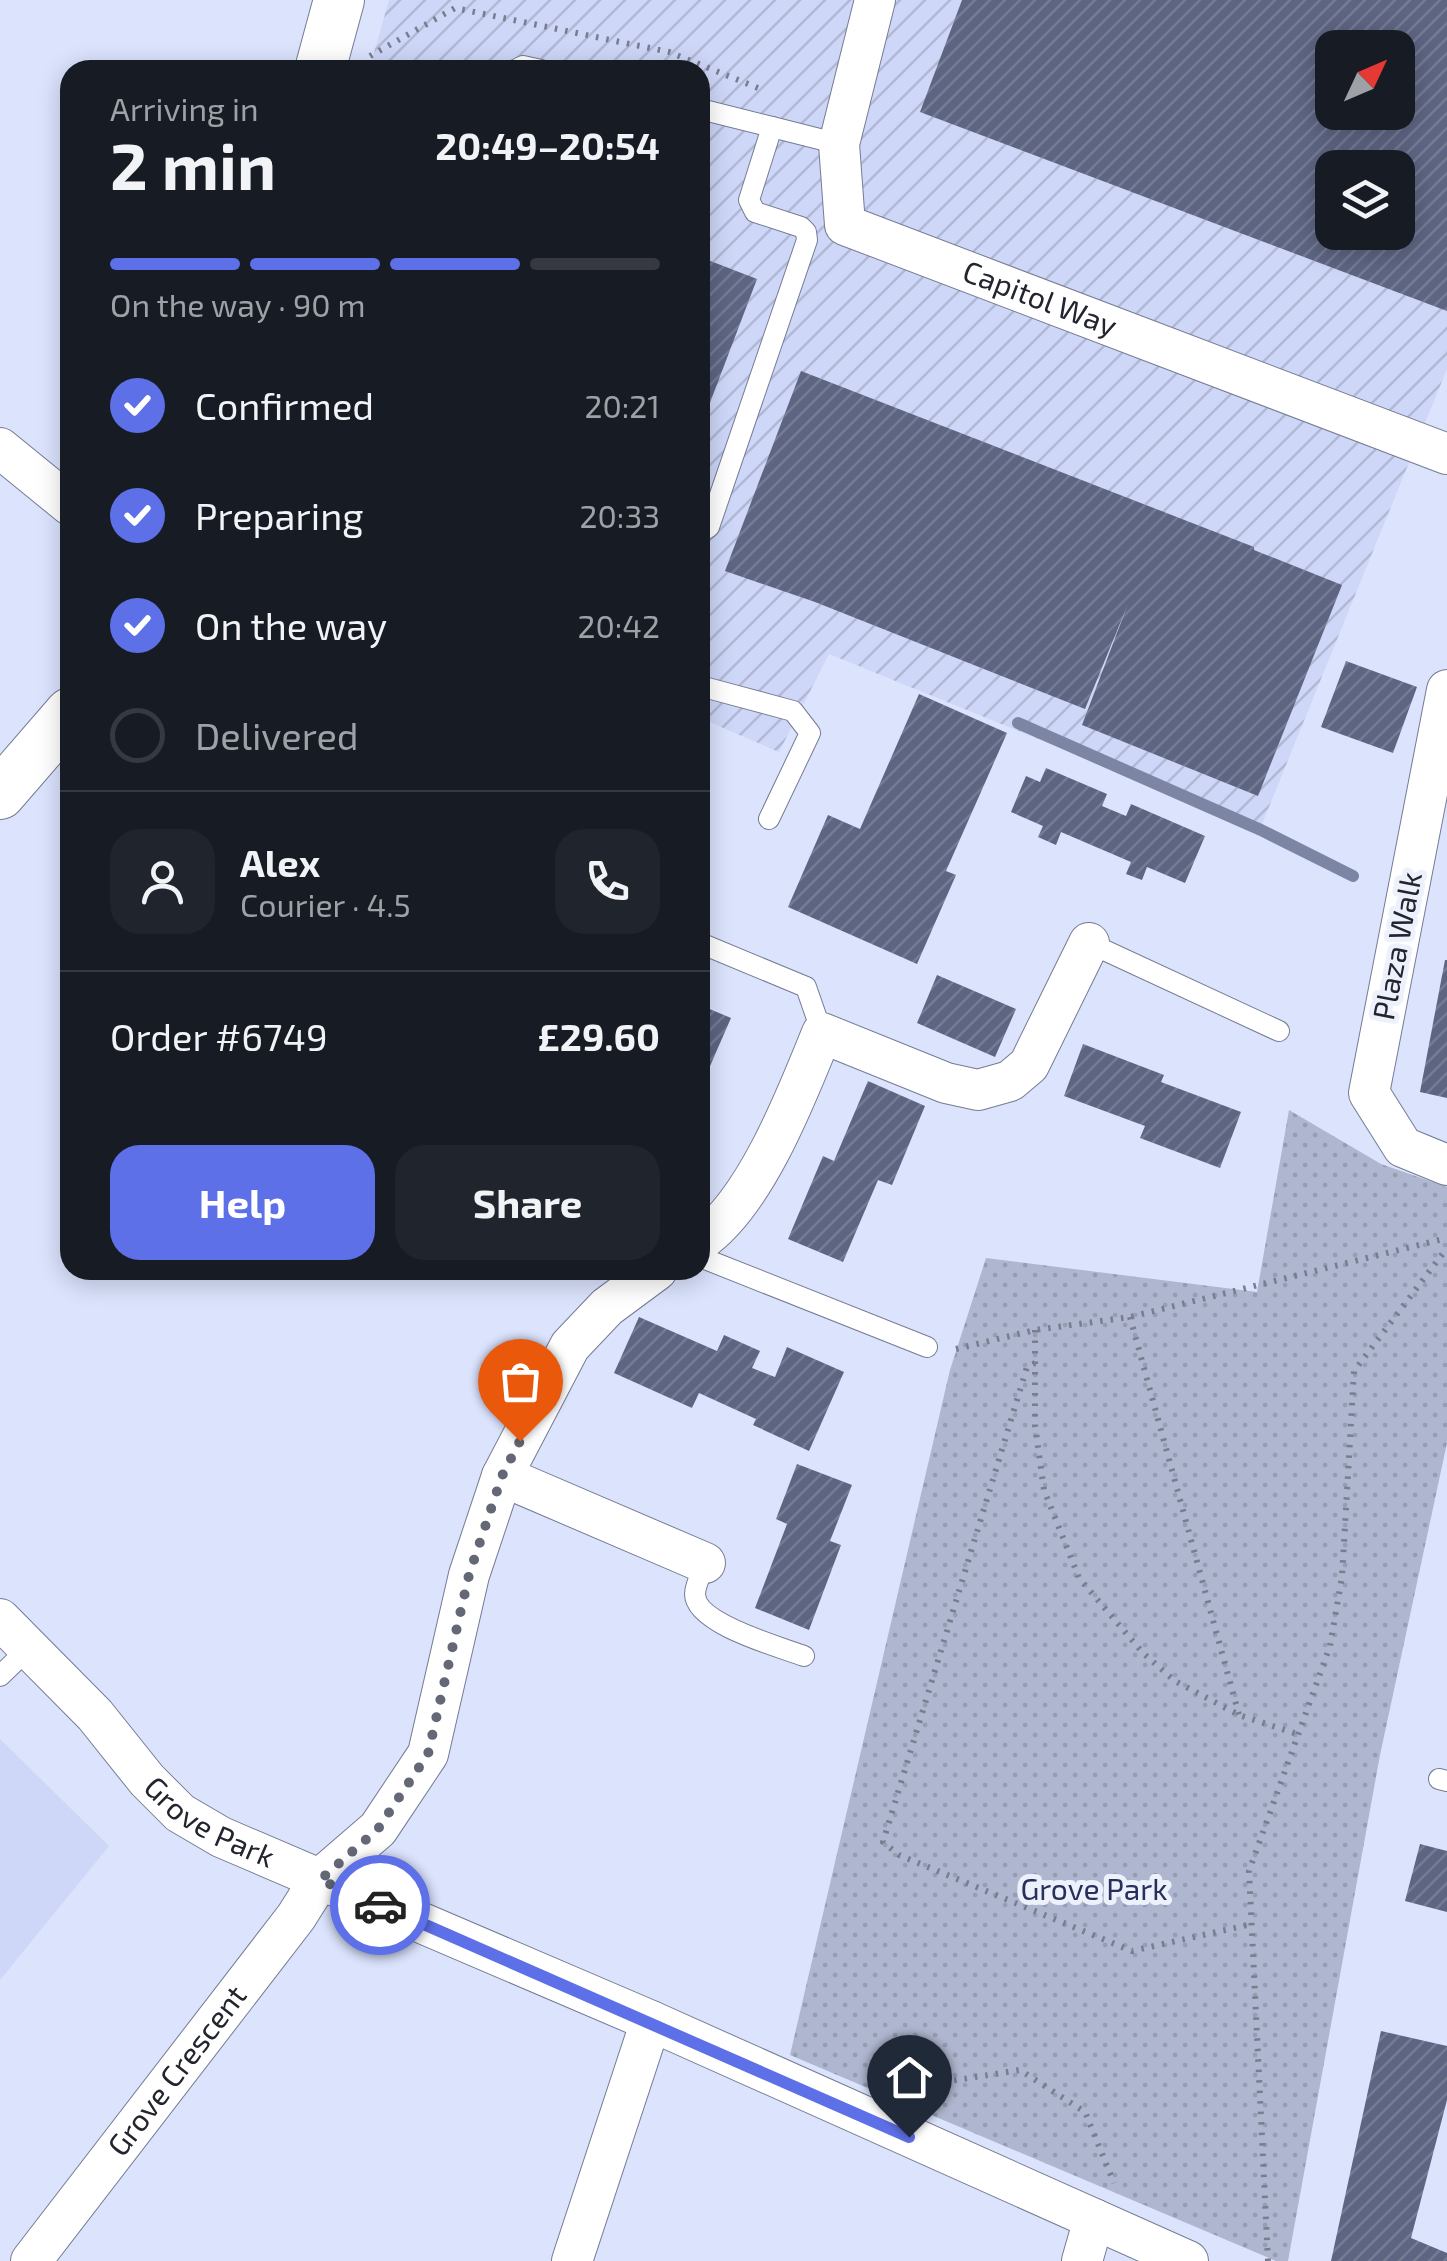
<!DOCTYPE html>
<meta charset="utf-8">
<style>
:root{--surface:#171b24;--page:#20242c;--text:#f1f3f6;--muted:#9ea1a6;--line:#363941;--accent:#5d70e7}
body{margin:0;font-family:"Exo 2",sans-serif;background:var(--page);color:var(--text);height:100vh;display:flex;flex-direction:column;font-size:38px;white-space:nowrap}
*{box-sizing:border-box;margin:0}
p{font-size:32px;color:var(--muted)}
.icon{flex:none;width:55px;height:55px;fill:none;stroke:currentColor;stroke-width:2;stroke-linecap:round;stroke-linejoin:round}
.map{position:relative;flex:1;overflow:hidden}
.side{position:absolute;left:60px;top:60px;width:650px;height:1220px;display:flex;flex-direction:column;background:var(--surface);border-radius:30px;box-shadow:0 5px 25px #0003}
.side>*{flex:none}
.needle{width:65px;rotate:46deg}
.controls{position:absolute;left:1315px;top:30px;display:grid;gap:20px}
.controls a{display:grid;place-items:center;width:100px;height:100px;border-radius:20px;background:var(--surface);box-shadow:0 5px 25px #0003;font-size:50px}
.pin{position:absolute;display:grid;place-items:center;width:85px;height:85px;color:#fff;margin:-102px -42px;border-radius:50% 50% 50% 0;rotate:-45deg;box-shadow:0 0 10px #0007}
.pin .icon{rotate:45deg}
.courier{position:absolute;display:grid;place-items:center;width:100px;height:100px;margin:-50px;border:8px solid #5d70e7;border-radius:50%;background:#fff;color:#222;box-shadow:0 2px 12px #0007}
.summary em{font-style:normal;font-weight:700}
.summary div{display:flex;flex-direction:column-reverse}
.summary{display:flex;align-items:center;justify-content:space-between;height:170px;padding:0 50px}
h1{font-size:65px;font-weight:700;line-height:75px}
.bar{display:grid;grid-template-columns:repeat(4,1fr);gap:15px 10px;align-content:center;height:120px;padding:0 50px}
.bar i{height:12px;border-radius:8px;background:var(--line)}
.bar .on{background:var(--accent)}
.bar p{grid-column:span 4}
.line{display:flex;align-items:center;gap:25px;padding:0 50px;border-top:2px solid var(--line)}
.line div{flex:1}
.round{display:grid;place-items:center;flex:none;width:105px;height:105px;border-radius:30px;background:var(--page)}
ol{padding:0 50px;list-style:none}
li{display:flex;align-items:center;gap:30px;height:110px}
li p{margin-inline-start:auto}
li .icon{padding:10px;border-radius:50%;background:var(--accent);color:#fff;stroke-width:4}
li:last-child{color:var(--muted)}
li i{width:55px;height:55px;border:5px solid var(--line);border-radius:50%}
.action{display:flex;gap:20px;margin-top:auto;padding:20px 50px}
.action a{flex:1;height:115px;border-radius:30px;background:var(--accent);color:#fff;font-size:40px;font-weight:700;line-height:115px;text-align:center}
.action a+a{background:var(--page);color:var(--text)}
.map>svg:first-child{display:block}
.built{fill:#ced7f8}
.industrial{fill:url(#industrial-furrows);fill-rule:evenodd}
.park{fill:url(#park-dots)}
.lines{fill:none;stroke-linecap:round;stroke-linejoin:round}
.stream{stroke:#7d85a5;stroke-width:12}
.building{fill:url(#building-hatch);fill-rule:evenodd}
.service-casing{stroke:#757b93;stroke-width:22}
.minor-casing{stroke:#757b93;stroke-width:42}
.tertiary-casing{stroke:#757b93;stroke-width:52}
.path{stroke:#797e8f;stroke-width:6;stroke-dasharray:2.5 8;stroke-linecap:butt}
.service{stroke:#fff;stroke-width:20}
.minor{stroke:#fff;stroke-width:40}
.tertiary{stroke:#fff;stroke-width:50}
.done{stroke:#636776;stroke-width:10;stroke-dasharray:0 18}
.route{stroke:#5d70e7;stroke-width:12}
.labels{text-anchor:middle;stroke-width:10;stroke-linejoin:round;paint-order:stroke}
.street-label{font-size:30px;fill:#22242e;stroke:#edf1fb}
.park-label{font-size:30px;fill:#272f5b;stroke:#edf1fb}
</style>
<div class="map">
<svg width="1447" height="2261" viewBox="0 0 1447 2261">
<defs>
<pattern id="industrial-furrows" width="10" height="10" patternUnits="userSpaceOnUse" patternTransform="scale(2.5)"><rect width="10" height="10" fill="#ced7f8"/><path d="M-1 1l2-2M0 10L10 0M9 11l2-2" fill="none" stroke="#b1b8d5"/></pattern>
<pattern id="park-dots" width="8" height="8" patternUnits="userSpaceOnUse" patternTransform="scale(2.5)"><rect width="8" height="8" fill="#afb6cf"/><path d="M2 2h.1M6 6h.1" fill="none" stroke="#969cb2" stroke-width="1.8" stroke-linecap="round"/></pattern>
<pattern id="building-hatch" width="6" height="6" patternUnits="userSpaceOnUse" patternTransform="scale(2.5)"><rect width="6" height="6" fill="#5d6583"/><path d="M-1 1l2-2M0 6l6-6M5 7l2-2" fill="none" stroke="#757b92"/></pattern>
</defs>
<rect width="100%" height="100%" fill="#dbe3fd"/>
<path class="built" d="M0 1739 109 1846 0 1980Z"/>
<path class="industrial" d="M389 0H1447V369L1260 829 829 654 779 752 700 718V70H369ZM1332 48H1398V112H1332ZM1332 168H1398V232H1332Z"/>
<path class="park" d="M1289 1110 1381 1164 1447 1187V1443L1380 1755 1288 2261H1276L790 2055 950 1370 986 1258 1257 1292Z"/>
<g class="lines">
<path class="stream" d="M1018 723 1261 830 1353 876"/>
</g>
<g class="building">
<path d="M962 0H1447V311L920 112ZM1332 48H1398V112H1332ZM1332 168H1398V232H1332Z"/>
<path d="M700 257 757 279 700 429Z"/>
<path d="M801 371 1254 547V550L1342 585 1258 796 1082 725 1128 604 1085 709 815 602 725 571Z"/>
<path d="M1346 661 1417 687 1393 753 1321 727Z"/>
<path d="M919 694 1007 733 946 871 956 875 917 964 788 907 828 815 860 829Z"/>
<path d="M1046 768 1107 794 1102 806 1126 816 1131 804 1205 836 1185 883 1147 867 1142 880 1126 874 1131 862 1061 832 1056 845 1038 837 1043 826 1011 812 1026 776 1040 782Z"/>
<path d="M1445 960H1447V1098L1420 1092Z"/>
<path d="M937 975 1016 1009 995 1057 917 1023Z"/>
<path d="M700 1005 731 1018 700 1089Z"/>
<path d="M1083 1044 1164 1075 1161 1082 1241 1112 1220 1168 1140 1138 1145 1126 1064 1096Z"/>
<path d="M868 1081 925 1106 892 1185 878 1180 843 1262 788 1239 823 1156 834 1161Z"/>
<path d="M639 1317 717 1351 724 1335 760 1351 752 1368 775 1377 787 1347 844 1372 809 1451 753 1425 756 1419 699 1393 692 1408 614 1373Z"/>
<path d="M797 1464 852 1485 830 1541 841 1545 809 1630 755 1608 787 1524 776 1519Z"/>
<path d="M1420 1844 1447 1851V1912L1405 1901Z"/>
<path d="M1381 2031 1447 2046V2100L1411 2238 1447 2253V2261H1331Z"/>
</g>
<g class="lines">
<g class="service-casing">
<g id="service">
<path d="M515 70 523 66 541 70"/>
<path d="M700 109 772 127 749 200 755 212 801 227 806 232 807 240 709 527 700 533"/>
<path d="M772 127 839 144"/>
<path d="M700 686 793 711 810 733 769 819"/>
<path d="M700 943 806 987 822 1033"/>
<path d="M1089 943 1279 1031"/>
<path d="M700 1257 927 1347"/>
<path d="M705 1563C702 1572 695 1585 695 1594 695 1624 780 1647 804 1656"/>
<path d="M0 1676 30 1647"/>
<path d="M1439 1779 1447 1781"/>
</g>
</g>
<g class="minor-casing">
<g id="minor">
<path id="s1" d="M875 0 839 144 845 225 1447 454"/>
<path d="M0 448 70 505"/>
<path d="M1447 690 1369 1093 1403 1147 1447 1165"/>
<path d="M700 1241C755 1204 797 1095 822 1033L946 1083 978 1090 1010 1081 1029 1065 1089 943"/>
<path d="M502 1476 705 1563"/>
<path id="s2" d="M0 1619 95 1715 147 1780 180 1813 221 1837 651 2021 1188 2261"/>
<path id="s3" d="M31 2261 296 1917 320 1879 378 1829 428 1754 469 1575 502 1476 570 1346 607 1307 657 1270"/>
<path d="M572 2261 651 2021"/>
<path d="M1082 2261 1094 2219"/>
</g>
</g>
<g class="tertiary-casing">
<g id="tertiary">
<path d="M320 70 339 0"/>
<path d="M0 794 70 713"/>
</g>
</g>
<g class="path">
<path d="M370 56 455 8 669 52 763 90"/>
<path d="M1130 1317 1239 1715"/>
<path d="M1035 1330V1425L1044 1490 1079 1578 1143 1653 1175 1681 1239 1715 1300 1735"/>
<path d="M956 1349 1035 1330 1130 1317 1447 1238"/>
<path d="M1035 1363 1027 1367 883 1842 899 1855 1132 1951 1252 1924"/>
<path d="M915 2095 944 2082 1020 2070 1085 2112 1114 2183"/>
<path d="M1268 2261 1249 1871 1330 1646 1342 1577 1354 1371 1447 1248"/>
</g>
<use href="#service" class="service"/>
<use href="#minor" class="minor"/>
<use href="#tertiary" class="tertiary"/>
</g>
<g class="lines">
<path class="done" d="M380 1905 320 1880 378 1829 428 1754 469 1575 502 1476 520 1441"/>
<path class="route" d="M380 1905 909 2137"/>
</g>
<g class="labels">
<g class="street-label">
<text dy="10" stroke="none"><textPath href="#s1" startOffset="438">Capitol Way</textPath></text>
<text transform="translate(1398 946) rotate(-79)" y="10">Plaza Walk</text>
<text dy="10" stroke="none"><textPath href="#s2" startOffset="295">Grove Park</textPath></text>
<text dy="10" stroke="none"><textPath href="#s3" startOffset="240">Grove Crescent</textPath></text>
</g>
<g class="park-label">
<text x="1094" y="1900">Grove Park</text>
</g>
</g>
</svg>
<div class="controls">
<a><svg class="needle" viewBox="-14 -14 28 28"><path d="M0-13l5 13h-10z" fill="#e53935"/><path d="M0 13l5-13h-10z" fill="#9ea1a6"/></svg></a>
<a><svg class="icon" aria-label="layers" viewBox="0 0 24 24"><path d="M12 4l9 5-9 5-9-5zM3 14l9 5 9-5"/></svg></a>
</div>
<div class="pin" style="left:520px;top:1441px;background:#ea580c"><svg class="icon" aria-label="bag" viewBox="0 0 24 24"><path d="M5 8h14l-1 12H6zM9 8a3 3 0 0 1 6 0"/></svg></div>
<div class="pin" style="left:909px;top:2137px;background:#1f2937"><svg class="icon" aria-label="home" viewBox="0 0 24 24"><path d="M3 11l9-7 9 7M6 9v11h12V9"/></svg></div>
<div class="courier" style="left:380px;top:1905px"><svg class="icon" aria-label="car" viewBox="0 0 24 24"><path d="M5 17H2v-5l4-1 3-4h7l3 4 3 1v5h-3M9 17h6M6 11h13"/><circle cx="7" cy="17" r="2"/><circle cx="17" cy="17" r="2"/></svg></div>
<section class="side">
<div class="summary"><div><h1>2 min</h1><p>Arriving in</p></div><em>20:49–20:54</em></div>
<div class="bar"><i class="on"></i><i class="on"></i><i class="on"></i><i></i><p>On the way · 90 m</p></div>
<ol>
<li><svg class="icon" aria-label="check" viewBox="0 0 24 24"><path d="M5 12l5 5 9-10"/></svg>Confirmed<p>20:21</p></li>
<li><svg class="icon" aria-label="check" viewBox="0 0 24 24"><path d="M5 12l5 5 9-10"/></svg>Preparing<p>20:33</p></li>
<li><svg class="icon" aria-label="check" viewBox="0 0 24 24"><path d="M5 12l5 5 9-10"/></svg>On the way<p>20:42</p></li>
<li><i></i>Delivered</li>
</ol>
<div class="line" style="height:180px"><a class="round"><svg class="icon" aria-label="person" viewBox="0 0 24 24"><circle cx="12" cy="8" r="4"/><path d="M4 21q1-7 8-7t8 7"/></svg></a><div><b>Alex</b><p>Courier · 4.5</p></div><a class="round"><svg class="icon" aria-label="phone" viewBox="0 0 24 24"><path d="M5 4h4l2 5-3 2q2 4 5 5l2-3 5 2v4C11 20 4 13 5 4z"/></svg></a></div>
<div class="line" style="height:130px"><div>Order #6749</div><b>£29.60</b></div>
<div class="action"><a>Help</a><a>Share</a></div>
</section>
</div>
